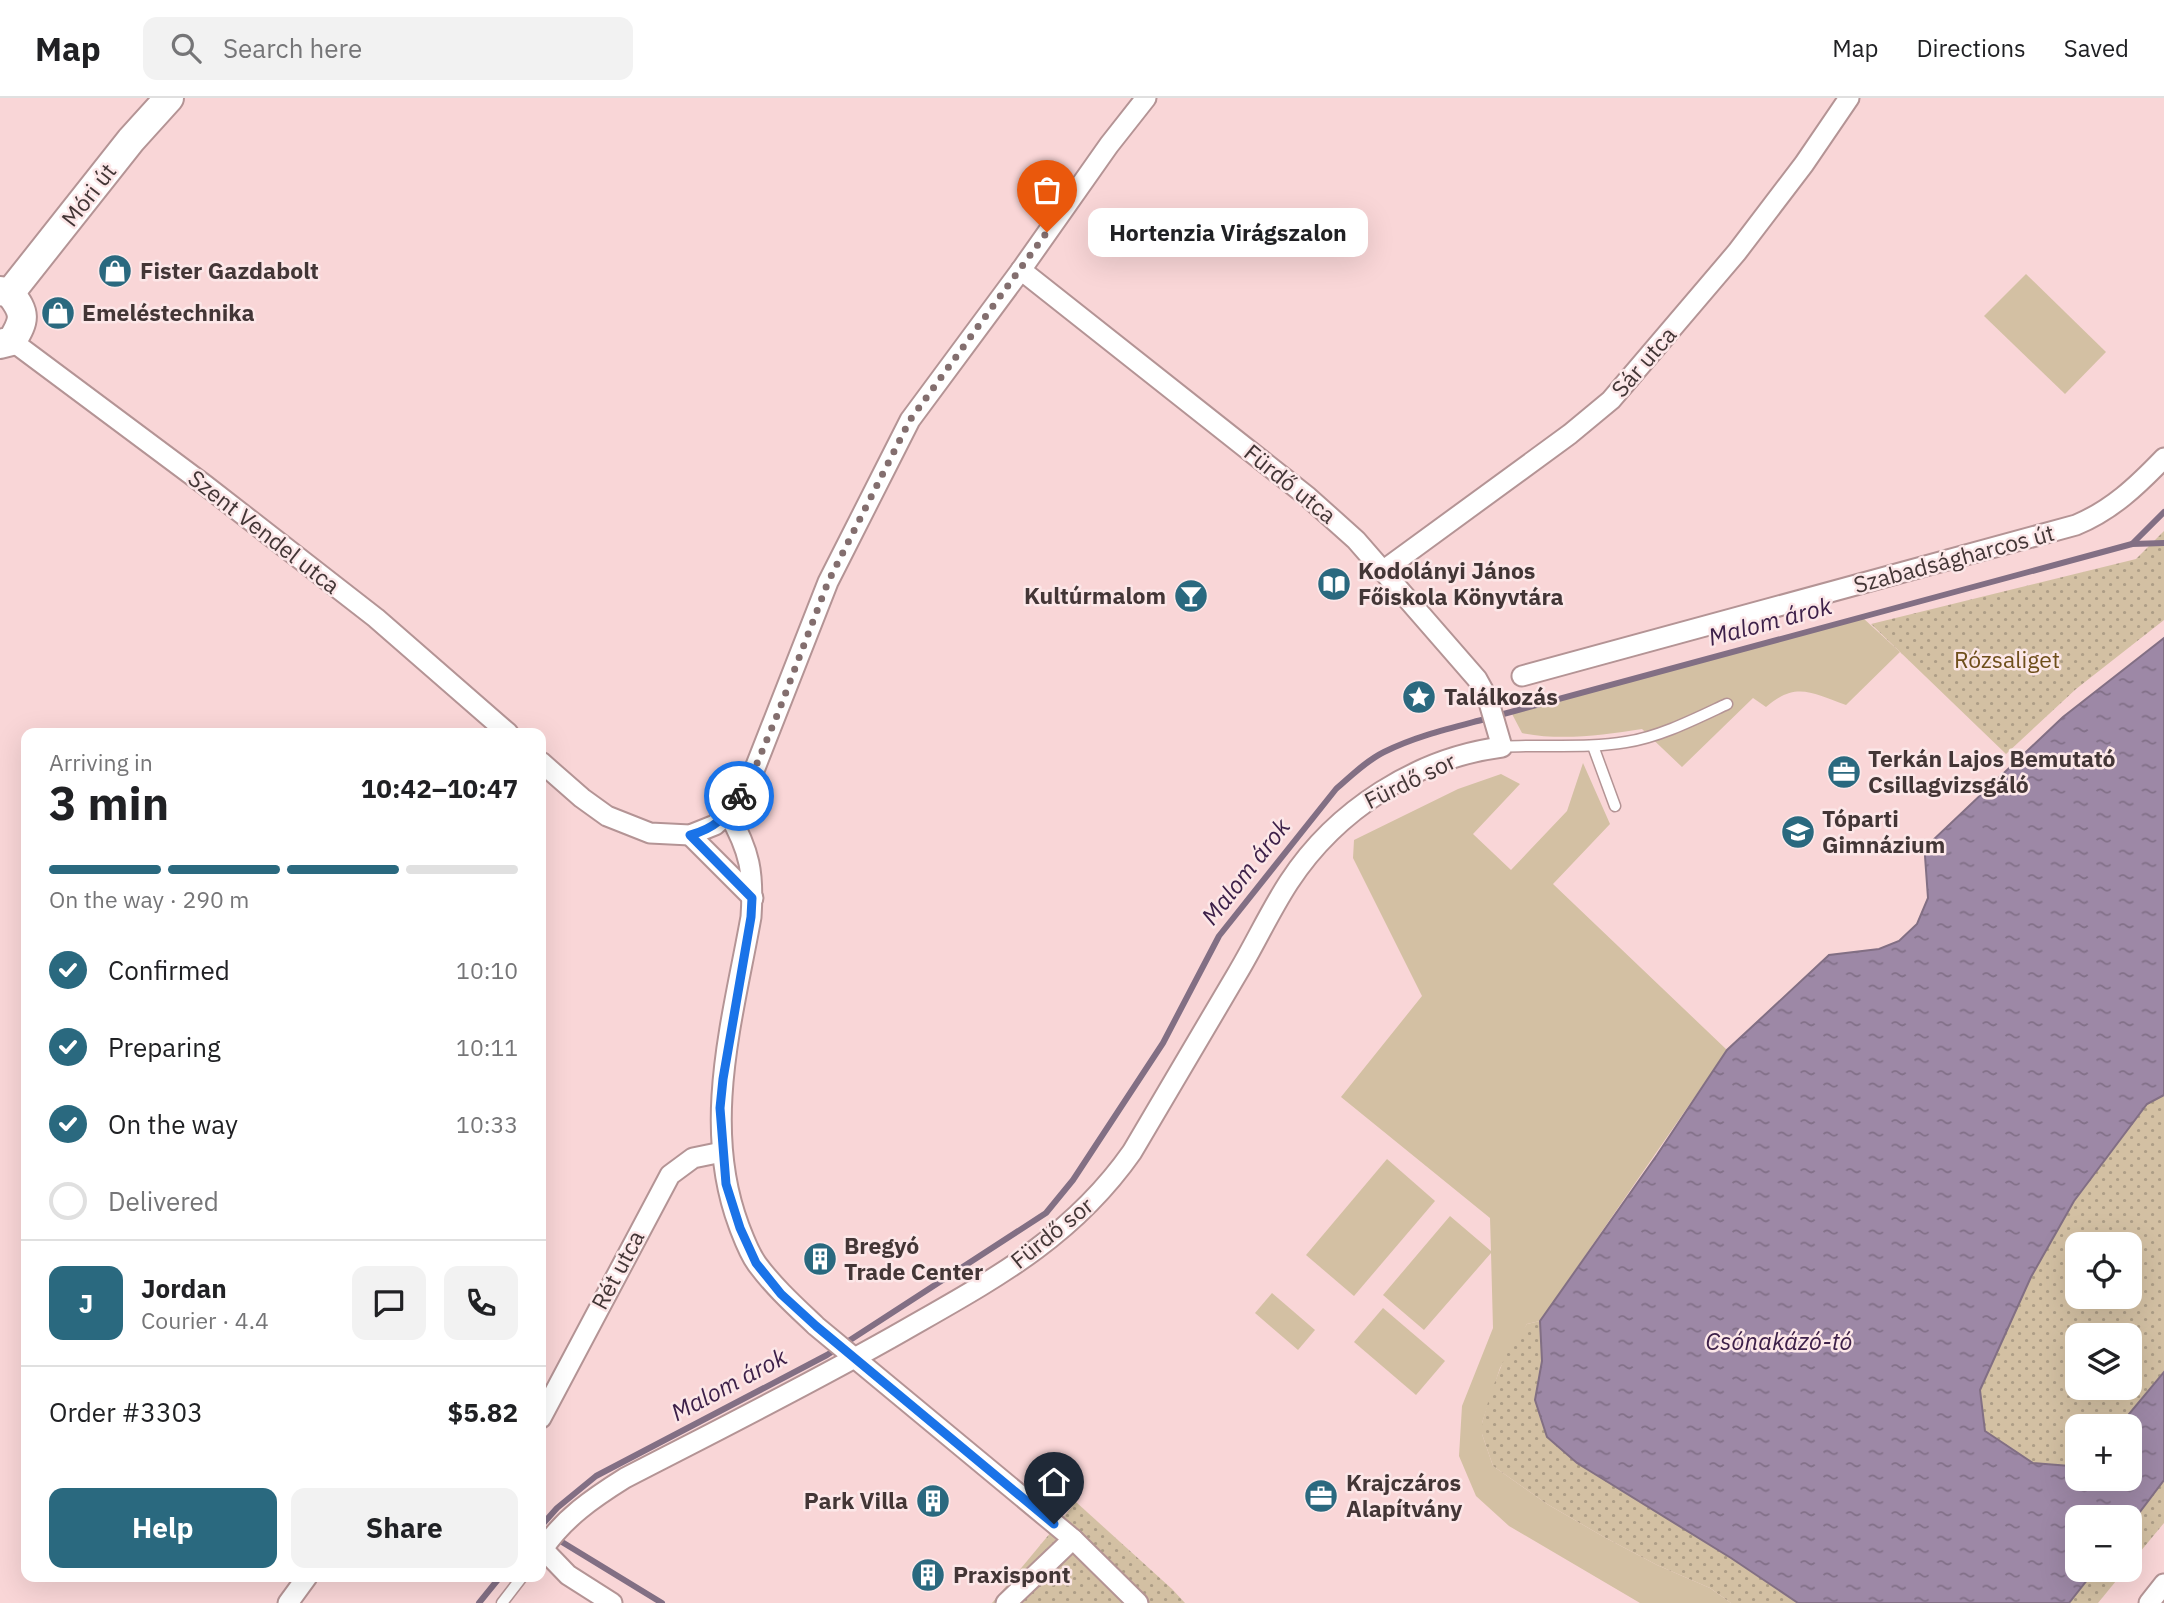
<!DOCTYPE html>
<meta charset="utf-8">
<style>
:root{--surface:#fff;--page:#f2f2f2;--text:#202124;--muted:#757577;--line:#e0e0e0;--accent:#2a697f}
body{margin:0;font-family:"IBM Plex Sans",sans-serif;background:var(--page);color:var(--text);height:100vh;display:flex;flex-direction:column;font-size:26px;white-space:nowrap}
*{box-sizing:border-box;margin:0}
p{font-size:23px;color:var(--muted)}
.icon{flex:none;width:38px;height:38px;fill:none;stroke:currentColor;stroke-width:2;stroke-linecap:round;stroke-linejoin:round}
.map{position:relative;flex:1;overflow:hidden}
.side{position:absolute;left:21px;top:630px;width:525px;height:854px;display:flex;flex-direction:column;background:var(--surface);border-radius:14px;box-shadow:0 7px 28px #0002}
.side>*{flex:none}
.buttons{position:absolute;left:2065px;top:1134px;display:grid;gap:14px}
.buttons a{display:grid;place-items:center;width:77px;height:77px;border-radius:14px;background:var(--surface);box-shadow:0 7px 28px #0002;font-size:35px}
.pin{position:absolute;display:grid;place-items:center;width:60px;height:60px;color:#fff;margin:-72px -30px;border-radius:50% 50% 50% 0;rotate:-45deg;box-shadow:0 0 7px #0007}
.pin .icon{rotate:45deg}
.courier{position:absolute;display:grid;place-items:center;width:70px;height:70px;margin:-35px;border:5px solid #1a73e8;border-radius:50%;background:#fff;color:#222;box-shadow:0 2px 9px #0007}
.bubble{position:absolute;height:49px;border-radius:14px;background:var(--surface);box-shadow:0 7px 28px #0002;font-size:23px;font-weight:800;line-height:49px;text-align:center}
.overview em{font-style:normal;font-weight:800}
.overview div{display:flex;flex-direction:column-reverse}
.overview{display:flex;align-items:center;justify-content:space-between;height:119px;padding:0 28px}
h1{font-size:46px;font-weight:800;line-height:52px}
.bar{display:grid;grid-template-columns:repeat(4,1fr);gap:10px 7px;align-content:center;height:84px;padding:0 28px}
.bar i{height:9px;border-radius:5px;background:var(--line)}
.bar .current{background:var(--accent)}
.bar p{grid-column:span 4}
.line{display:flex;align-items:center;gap:18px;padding:0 28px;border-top:2px solid var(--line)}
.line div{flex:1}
.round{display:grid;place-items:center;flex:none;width:74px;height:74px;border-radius:14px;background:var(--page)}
ol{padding:0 28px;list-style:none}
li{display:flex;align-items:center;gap:21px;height:77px}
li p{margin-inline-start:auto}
li .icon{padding:7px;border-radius:50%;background:var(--accent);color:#fff;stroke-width:4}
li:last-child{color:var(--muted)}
li i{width:38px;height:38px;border:4px solid var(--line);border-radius:50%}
.button{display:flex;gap:14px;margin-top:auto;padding:14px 28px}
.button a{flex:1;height:80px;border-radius:14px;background:var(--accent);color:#fff;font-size:28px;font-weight:800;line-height:80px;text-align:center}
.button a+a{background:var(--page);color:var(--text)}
header{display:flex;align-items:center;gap:42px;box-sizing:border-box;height:98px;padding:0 35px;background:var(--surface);border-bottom:2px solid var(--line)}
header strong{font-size:33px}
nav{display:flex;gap:38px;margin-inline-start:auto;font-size:24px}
.search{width:490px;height:63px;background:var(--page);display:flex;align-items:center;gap:18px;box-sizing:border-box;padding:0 24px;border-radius:14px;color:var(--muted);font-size:26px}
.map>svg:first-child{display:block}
.grass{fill:#d3c0a3}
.park{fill:url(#park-dots);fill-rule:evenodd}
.water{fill:url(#water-ripples);stroke:#826f84;stroke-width:2}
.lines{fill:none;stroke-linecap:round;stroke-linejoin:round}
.stream{stroke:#826f84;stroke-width:6}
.lane-casing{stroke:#b49495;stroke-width:13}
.street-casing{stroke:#b49495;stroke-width:23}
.secondary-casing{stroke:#b49495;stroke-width:32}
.lane{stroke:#fff;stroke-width:10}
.street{stroke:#fff;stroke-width:19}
.secondary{stroke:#fff;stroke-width:28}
.done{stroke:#836e6e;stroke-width:7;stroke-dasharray:0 12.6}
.route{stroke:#1a73e8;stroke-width:9}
.labels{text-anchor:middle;stroke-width:5;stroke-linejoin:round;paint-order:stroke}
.street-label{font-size:23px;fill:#433636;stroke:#fce7e8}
.poi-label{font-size:23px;font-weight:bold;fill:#433636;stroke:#fce7e8;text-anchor:start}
.park-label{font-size:23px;fill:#6e4f1b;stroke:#fce7e8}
.water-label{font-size:24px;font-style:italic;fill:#3d2049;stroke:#fce7e8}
</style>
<header>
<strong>Map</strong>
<div class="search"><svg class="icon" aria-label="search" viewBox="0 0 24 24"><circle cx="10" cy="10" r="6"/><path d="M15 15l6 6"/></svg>Search here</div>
<nav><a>Map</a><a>Directions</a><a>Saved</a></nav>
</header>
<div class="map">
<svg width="2164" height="1505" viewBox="0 0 2164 1505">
<defs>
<pattern id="park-dots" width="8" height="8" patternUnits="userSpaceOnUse" patternTransform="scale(1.75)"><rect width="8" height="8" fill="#d3c0a3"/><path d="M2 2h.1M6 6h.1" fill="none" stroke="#ad9d86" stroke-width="1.8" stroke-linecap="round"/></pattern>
<pattern id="water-ripples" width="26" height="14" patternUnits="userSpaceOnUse" patternTransform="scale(1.75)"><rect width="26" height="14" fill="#9d88a6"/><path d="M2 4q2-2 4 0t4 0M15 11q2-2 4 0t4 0" fill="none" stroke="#827088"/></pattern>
</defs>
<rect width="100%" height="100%" fill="#f9d6d7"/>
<g class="grass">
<path d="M2026 176 2106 254 2065 296 1984 218Z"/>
<path d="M1863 520 1900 554 1846 607C1812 595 1796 583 1766 609L1753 600 1682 669 1642 631C1602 637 1562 643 1522 635L1511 614Z"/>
<path d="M1583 665 1610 726 1553 786 1727 952 1540 1223 1527 1226 1500 1270 1482 1325V1336L1493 1368 1547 1406 1604 1439 1657 1467 1710 1490 1731 1505H1640L1509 1428 1476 1398 1459 1358 1462 1308 1493 1230 1491 1155 1424 1232 1383 1197 1450 1118 1491 1153 1490 1120 1341 999 1422 898 1353 760 1354 742 1458 691 1501 676 1520 686 1473 736 1511 772 1567 713Z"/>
<path d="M1387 1061 1435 1103 1354 1198 1306 1157Z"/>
<path d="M1272 1195 1315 1232 1298 1252 1255 1215Z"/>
<path d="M1383 1210 1445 1263 1416 1297 1354 1244Z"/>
</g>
<g class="park">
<path d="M2164 433V522L2076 591 2006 656 1871 526 2136 461Z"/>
<path d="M2164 997V1274L2119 1328H2077V1364L2070 1368 2033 1365 1985 1333 1980 1292 2031 1179 2074 1103 2147 1006ZM2077 1146H2130V1199H2077ZM2077 1237H2130V1290H2077Z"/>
<path d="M1540 1223 1542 1263 1535 1302 1547 1339 1577 1365 1731 1460 1798 1505H1731L1710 1490 1657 1467 1604 1439 1547 1406 1493 1368 1482 1336V1325L1491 1294 1508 1251 1527 1226Z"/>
<path d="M2164 1382V1425L2130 1466V1427Z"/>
<path d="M1076 1404 1172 1491 1185 1505H992Z"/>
<path d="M2095 1472H2125L2098 1505H2069Z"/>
</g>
<path class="water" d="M2164 540V997L2147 1006 2074 1103 2031 1179 1980 1292 1985 1333 2033 1365 2070 1368 2077 1364V1381H2130V1328H2119L2164 1274V1382L2130 1427V1419H2077V1472H2095L2069 1505H1798L1731 1460 1577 1365 1547 1339 1535 1302 1542 1263 1540 1223 1657 1057 1727 952 1829 857 1879 851 1899 843 1917 826 1928 800 1925 758 1932 743 2063 619Z"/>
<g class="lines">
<g class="stream">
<path d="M2132 446 2164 414"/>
<path d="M541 1428 557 1410 596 1378 827 1257 1046 1115 1073 1082 1163 945 1219 838 1336 691C1351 678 1366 663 1384 654 1416 638 1451 630 1485 621L2132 446 2164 445"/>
<path d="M562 1444 662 1505"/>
<path d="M479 1505 500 1479"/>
</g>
<g class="lane-casing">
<g id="lane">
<path d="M1593 648 1615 708"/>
<path d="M1502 649C1543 646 1586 651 1626 644 1660 639 1697 620 1727 606"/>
<path d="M502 1505 522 1479"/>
</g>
</g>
<g class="street-casing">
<g id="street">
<path d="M12 243 205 387 376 520 508 635"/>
<path d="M1384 472 1570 336 1611 302 1737 154 1804 66 1849 0"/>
<path d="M1522 578 2076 427C2112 412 2137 388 2164 360"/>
<path d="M541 664 582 700 607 718 650 735 690 737 715 727 728 715 755 670 828 484 910 322 1021 172 1109 47 1146 0"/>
<path d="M728 715C750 753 754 775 751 819 733 920 701 1027 739 1128 744 1141 749 1155 757 1166 774 1189 795 1208 816 1228L1073 1441 1138 1505"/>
<path d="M690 737 753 800"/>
<path d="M541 1320 670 1077 693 1060 722 1054"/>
<path d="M541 1449 568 1477 612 1505"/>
<path d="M543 1451C564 1420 593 1400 625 1380 718 1332 812 1285 903 1233 992 1182 1071 1141 1132 1054 1167 995 1202 936 1237 876 1255 846 1270 813 1289 784 1336 712 1417 660 1502 649L1488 601 1477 581 1356 442 1308 399 1021 172"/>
<path d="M288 1505 307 1479"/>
<path d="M1006 1505 1073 1441"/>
<path d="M2149 1505 2164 1486"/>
</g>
</g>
<g class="secondary-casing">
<g id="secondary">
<path d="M0 193 10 195C26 216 25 221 12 243L0 246"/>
<path d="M10 195 131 42 169 0"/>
</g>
</g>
<use href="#lane" class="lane"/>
<use href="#street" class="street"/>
<use href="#secondary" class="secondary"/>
</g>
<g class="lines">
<path class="done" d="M739 698 755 670 778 615 828 484 910 322 1047 134"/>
<path class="route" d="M739 698C726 719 714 731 690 737L752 800 751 819 723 981 720 1010 726 1086 740 1130 756 1165 781 1196 816 1228 1054 1426"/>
</g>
<defs>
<g id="shop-disc" transform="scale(1.75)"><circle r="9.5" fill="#2a697f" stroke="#fce7e8"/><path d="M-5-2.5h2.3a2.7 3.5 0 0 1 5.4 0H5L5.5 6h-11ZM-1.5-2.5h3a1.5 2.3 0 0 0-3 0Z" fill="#fff"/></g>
<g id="library-disc" transform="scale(1.75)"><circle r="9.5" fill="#2a697f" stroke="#fce7e8"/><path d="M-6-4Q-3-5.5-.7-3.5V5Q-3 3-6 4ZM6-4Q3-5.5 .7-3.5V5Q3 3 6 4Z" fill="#fff"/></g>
<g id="bar-disc" transform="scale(1.75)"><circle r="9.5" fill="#2a697f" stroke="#fce7e8"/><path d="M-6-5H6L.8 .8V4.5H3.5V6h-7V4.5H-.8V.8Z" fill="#fff"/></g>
<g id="sight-disc" transform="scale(1.75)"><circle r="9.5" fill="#2a697f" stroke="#fce7e8"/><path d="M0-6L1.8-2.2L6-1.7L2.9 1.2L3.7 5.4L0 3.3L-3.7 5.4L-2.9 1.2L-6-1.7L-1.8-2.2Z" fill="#fff"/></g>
<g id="office-disc" transform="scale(1.75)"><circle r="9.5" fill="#2a697f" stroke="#fce7e8"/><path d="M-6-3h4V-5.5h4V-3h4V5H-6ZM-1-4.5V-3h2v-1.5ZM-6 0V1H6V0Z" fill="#fff"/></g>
<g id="school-disc" transform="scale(1.75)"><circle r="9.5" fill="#2a697f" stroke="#fce7e8"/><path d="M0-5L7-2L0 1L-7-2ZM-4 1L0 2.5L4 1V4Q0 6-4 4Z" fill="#fff"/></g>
<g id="building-disc" transform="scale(1.75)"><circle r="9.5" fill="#2a697f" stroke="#fce7e8"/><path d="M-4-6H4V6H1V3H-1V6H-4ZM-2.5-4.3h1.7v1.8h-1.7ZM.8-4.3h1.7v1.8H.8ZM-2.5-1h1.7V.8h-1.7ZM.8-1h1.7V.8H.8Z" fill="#fff"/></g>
</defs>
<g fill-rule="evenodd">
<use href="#shop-disc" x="115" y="173"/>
<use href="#shop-disc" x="58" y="215"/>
<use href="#library-disc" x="1334" y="486"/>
<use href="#bar-disc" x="1191" y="498"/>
<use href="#sight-disc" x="1419" y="599"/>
<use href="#office-disc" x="1844" y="674"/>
<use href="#school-disc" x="1798" y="734"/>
<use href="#building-disc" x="820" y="1161"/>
<use href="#office-disc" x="1321" y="1398"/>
<use href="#building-disc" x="933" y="1403"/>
<use href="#building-disc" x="928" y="1477"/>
</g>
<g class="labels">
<g class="street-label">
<text transform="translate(89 97) rotate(-52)" y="8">Móri út</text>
<text transform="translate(1644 264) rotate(-49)" y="8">Sár utca</text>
<text transform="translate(1290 386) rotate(39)" y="8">Fürdő utca</text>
<text transform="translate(264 434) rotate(38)" y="8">Szent Vendel utca</text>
<text transform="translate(1954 461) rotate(-15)" y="8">Szabadságharcos út</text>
<text transform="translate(1410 683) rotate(-26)" y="8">Fürdő sor</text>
<text transform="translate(1052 1135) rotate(-39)" y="8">Fürdő sor</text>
<text transform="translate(618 1172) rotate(-62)" y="8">Rét utca</text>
</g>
<g class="poi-label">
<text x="140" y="181">Fister Gazdabolt</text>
<text x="82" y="223">Emeléstechnika</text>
<text x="1358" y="481">Kodolányi János<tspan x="1358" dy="26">Főiskola Könyvtára</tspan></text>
<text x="1166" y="506" text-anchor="end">Kultúrmalom</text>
<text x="1444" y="607">Találkozás</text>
<text x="1868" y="669">Terkán Lajos Bemutató<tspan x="1868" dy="26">Csillagvizsgáló</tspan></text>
<text x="1822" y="729">Tóparti<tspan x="1822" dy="26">Gimnázium</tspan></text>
<text x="844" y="1156">Bregyó<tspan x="844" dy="26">Trade Center</tspan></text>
<text x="1346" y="1393">Krajczáros<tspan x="1346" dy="26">Alapítvány</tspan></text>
<text x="908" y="1411" text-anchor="end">Park Villa</text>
<text x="953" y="1485">Praxispont</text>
</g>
<g class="park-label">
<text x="2007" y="570">Rózsaliget</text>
</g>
<g class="water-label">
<text transform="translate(1770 524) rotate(-15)" y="8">Malom árok</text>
<text transform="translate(1246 774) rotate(-52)" y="8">Malom árok</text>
<text x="1779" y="1252">Csónakázó-tó</text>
<text transform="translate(729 1287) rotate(-28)" y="8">Malom árok</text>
</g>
</g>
</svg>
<div class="buttons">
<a><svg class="icon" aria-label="locate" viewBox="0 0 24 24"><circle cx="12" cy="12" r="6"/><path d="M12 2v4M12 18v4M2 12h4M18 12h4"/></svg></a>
<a><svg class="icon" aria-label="layers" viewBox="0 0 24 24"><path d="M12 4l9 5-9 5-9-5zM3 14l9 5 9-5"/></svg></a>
<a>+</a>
<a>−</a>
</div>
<div class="pin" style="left:1047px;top:134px;background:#ea580c"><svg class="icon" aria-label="bag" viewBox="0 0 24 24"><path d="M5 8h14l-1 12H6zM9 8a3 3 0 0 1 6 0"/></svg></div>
<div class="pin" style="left:1054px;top:1426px;background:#1f2937"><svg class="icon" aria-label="home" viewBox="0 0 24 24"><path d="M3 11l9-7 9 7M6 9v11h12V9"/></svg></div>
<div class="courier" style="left:739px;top:698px"><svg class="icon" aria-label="bike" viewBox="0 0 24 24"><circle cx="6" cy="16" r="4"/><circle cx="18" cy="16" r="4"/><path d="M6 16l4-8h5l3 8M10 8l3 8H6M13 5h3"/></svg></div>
<div class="bubble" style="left:1088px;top:110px;width:280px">Hortenzia Virágszalon</div>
<section class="side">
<div class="overview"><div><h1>3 min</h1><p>Arriving in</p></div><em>10:42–10:47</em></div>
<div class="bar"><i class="current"></i><i class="current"></i><i class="current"></i><i></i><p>On the way · 290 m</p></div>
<ol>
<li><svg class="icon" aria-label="check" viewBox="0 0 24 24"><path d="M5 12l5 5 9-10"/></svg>Confirmed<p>10:10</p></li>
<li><svg class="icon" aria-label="check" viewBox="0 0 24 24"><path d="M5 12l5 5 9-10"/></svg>Preparing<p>10:11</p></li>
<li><svg class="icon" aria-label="check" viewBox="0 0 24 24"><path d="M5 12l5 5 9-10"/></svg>On the way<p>10:33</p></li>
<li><i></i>Delivered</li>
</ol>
<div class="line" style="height:126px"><b class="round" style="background:var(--accent);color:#fff">J</b><div><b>Jordan</b><p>Courier · 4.4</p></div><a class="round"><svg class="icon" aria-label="chat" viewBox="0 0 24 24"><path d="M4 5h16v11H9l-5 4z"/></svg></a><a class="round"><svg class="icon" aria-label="phone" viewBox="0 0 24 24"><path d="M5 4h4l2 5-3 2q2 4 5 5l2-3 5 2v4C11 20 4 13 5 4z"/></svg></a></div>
<div class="line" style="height:91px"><div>Order #3303</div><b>$5.82</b></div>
<div class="button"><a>Help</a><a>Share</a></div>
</section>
</div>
